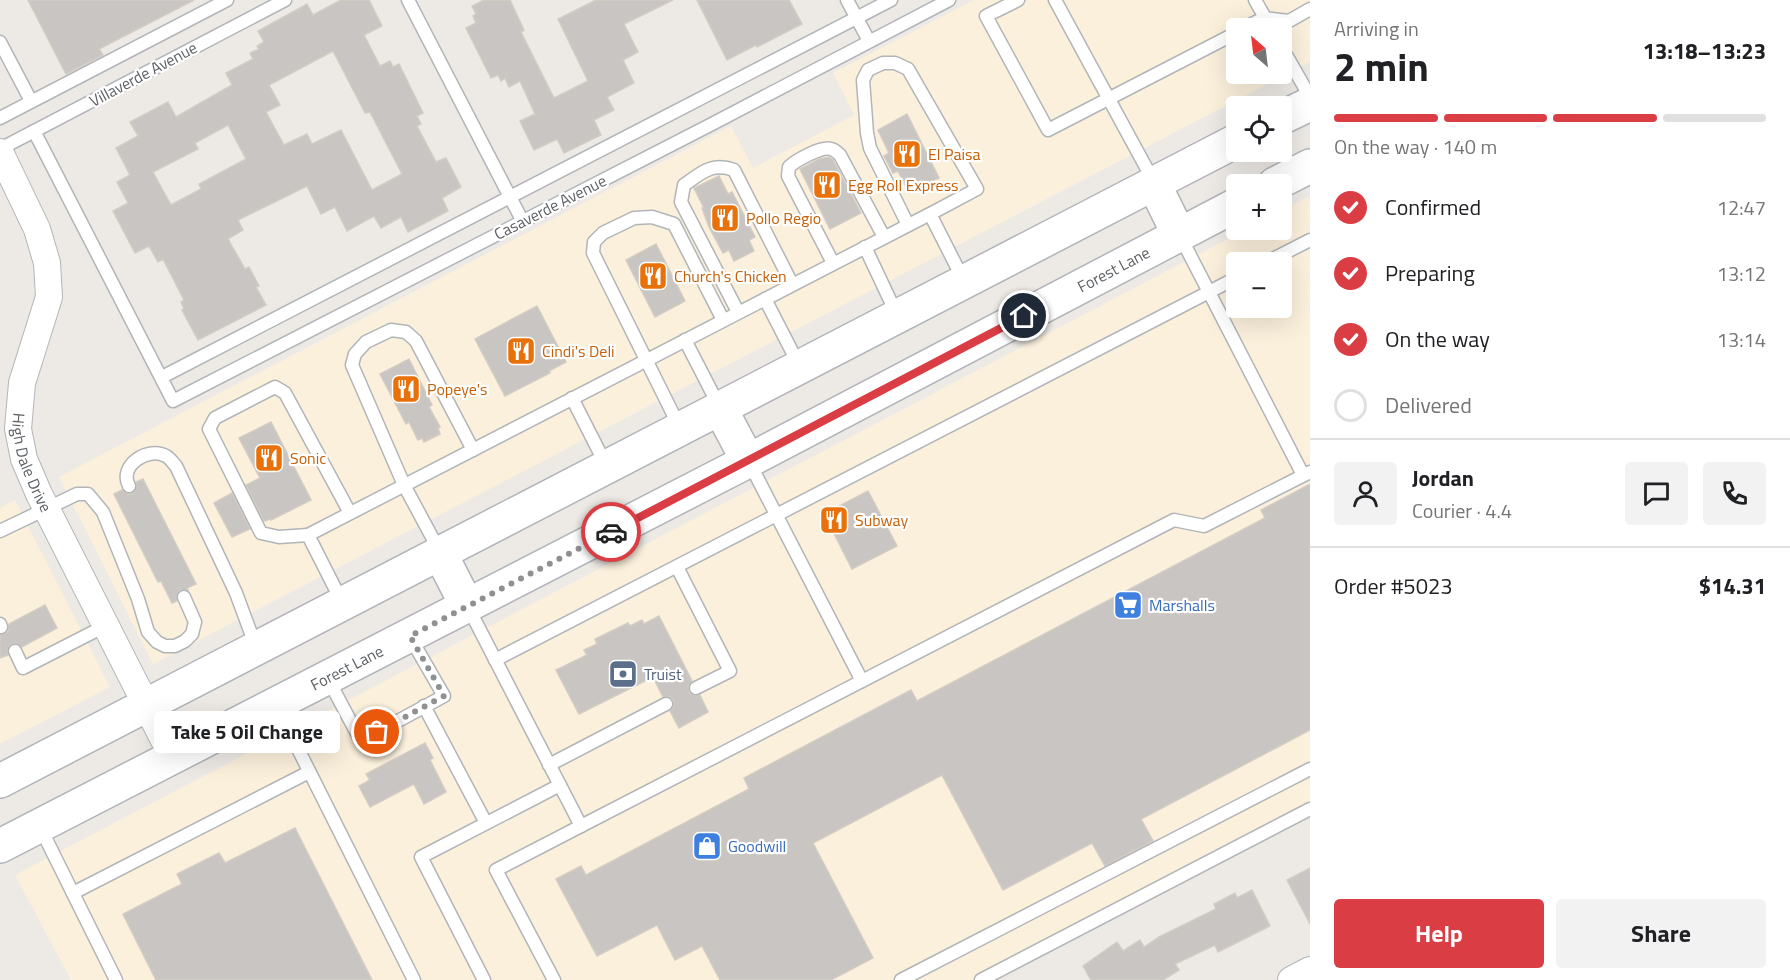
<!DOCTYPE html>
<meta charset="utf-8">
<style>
:root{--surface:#fff;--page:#f2f2f2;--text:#202124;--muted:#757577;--line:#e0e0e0;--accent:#da3e44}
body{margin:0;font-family:"Titillium Web",sans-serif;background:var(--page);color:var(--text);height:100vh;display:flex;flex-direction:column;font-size:22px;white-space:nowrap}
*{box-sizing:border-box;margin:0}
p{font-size:20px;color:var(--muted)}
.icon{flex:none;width:33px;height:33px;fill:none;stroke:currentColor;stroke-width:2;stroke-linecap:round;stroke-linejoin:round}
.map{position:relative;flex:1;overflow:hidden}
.details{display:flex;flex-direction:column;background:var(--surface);width:480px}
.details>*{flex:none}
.needle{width:39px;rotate:332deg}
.buttons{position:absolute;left:1226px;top:18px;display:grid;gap:12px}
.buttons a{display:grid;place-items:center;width:66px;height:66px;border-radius:6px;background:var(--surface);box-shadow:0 6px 24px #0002;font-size:30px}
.pin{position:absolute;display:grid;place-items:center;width:51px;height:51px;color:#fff;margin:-26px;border:3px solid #fff;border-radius:50%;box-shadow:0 2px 6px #0007}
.courier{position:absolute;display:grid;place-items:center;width:60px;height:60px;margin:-30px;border:4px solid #da3e44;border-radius:50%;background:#fff;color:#222;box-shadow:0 2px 8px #0007}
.bubble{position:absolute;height:42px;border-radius:6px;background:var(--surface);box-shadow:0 6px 24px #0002;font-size:20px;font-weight:700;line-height:42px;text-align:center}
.overview em{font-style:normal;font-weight:700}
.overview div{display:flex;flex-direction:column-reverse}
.overview{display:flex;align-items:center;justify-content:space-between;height:102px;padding:0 24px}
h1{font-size:39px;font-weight:700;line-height:45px}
.bar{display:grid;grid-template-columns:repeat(4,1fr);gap:9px 6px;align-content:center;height:72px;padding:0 24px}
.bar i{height:8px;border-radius:4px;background:var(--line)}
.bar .active{background:var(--accent)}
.bar p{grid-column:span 4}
.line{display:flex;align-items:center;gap:15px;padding:0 24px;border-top:2px solid var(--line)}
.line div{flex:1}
.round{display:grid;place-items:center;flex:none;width:63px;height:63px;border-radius:6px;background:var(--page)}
ol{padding:0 24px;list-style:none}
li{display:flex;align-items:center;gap:18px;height:66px}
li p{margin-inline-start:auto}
li .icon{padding:6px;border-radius:50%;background:var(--accent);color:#fff;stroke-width:4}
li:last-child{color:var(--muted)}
li i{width:33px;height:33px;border:3px solid var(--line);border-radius:50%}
.button{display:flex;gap:12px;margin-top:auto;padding:12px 24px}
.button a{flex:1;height:69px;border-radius:6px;background:var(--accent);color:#fff;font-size:24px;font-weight:700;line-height:69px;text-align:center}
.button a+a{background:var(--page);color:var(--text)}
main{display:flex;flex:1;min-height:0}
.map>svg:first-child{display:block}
.commercial{fill:#fbf0dc;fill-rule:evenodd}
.building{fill:#c9c5c2;stroke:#d2ccc3;stroke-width:1.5;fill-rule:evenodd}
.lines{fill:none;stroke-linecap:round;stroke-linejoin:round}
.lane-casing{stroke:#b2b5b8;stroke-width:15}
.street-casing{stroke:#b2b5b8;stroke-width:28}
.secondary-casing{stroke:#b1b4b8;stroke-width:36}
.lane{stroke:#fff;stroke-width:12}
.street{stroke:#fff;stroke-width:26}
.secondary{stroke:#fff;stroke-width:33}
.done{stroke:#8f9091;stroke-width:6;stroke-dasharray:0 10.8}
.route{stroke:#da3e44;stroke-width:8}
.labels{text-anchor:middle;stroke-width:4.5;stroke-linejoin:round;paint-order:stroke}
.street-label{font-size:16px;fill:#5c6064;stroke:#fff}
.food-label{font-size:16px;fill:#c56008;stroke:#fff;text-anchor:start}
.shop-label{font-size:16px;fill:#366cbe;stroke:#fff;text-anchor:start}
.service-label{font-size:16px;fill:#4e5e75;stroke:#fff;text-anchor:start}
</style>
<main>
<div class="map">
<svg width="1310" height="980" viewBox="0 0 1310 980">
<rect width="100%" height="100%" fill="#edeae5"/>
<g class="commercial">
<path d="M974 0H1310V62L153 664 59 477 731 126 753 168 854 115 833 73ZM1236 28H1281V74H1236Z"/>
<path d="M1310 196V809L981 980H71L15 875 1245 230H1281V211ZM1236 262H1281V308H1236Z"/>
<path d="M15 500 110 687 0 744V508Z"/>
</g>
<g class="building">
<path d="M28 0H194L99 49 103 55 66 74Z"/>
<path d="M341 0H369L382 26 364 35 380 66 390 61 393 67 399 64 423 113 417 116 421 124 417 126 436 162 446 158 461 187 442 198 448 211 408 232 401 217 381 228 374 216 347 231 335 207 321 214 307 186 238 220 243 230 228 239 245 269 249 267 259 286 256 287 266 305 198 340 182 310 184 309 181 302 184 300 163 259 158 262 149 246 135 253 113 211 128 203 117 182 130 175 116 148 138 136 130 122 168 102 176 117 232 85 226 73 253 59 250 53 259 49 257 46 264 42 258 31 307 4 313 15ZM333 51 365 113 370 112 402 174 372 190 341 130 312 144 307 134 284 145 266 112 280 105 269 85ZM228 125 246 159 199 184 201 189 171 205 153 172 198 149 195 143Z"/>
<path d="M484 0H510L524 30 521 32 554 98 588 81 558 19 596 0H673L624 24 638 52 623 60 634 83 607 97 614 110 594 120 601 135 564 153 557 139 534 150 520 121 535 114 520 81 509 87 505 78 501 81 498 75 491 78 466 28 476 23 473 16 476 14 472 6Z"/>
<path d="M697 0H789L802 24 757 47 756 45 727 60Z"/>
<path d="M907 114 939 178 909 193 898 171 893 173 884 156 889 153 878 130Z"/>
<path d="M829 157 833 160 861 213 830 229 800 169 819 159Z"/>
<path d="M719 176 728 194 732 192 755 237 749 240 754 251 734 261 729 250 723 253 709 227 702 208H704L694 188Z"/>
<path d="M656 244 685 301 655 317 626 260Z"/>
<path d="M537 306 566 362 549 371 550 373 505 396 475 339Z"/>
<path d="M409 359 432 405 429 407 440 427 438 428 440 434 424 442 422 438 418 440 409 422 406 424 380 374Z"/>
<path d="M271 422 311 500 271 520 270 519 264 521 246 485 260 478 239 438Z"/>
<path d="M143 479 196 584 187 588 188 590H180L176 596 177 601 172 603 161 581 158 582 114 494 122 490 127 494H132L137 488 136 482Z"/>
<path d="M1310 484V730L1141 819 1153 841 1105 866 1092 843 1003 890 942 775 813 843 873 958 831 980H720L702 946 675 960 657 925 597 956 556 879 581 866 586 875 749 789 744 778 911 690 917 701 1265 518 1261 510Z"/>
<path d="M868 491 897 546 852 569 824 514Z"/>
<path d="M232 493 250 529 232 537 214 503Z"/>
<path d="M45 605 57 628 22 647 16 643 11 644 7 650 8 655 0 658V635L8 632 9 624Z"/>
<path d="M659 616 692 681 688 687 689 692 695 696 700 695 708 712 679 728 670 711 673 708 674 701 670 697H663L653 677 579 714 556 670 587 655 584 650 597 644 595 639 628 623 630 626 642 620 644 624Z"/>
<path d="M425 743 433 758 430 760 446 792 424 804 414 784 370 807 359 786 370 780 366 774Z"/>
<path d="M295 828 372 980H156L123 914 182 884 177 874 219 853 225 863Z"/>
<path d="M1310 868V924L1287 880Z"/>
<path d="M1252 890 1270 926 1218 952 1215 945 1175 964 1179 970 1163 980H1091L1083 966 1117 942 1123 951 1140 940 1144 947 1159 937 1216 909 1214 904 1235 893 1237 898Z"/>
</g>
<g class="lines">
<g class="lane-casing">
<g id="lane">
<path d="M408 0 522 220"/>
<path d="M847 0 869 41"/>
<path d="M1018 0 986 16 1048 130 1236 33"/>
<path d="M1055 0 1154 182"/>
<path d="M1255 0 1271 28"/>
<path d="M1244 28 1264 18 1289 21 1310 9"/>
<path d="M0 42 31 101"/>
<path d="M1281 46 1310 97"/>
<path d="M0 118 227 0"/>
<path d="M34 131 173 401 712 124 949 0"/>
<path d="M0 149 285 0"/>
<path d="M930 214 964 281"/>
<path d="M865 247 897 315"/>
<path d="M1267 262 1310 240"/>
<path d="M833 263 788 176 789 167C796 160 822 146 831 149 833 149 838 153 840 155L884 237"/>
<path d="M1236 278 1209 292 1303 475"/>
<path d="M765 299 800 367"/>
<path d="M738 312 681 202 684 185C701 173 712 162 734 170L792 284"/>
<path d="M685 340 720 408"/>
<path d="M162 377 891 0"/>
<path d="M572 398 607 467"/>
<path d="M680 428 593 253 594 242 603 233 634 218 652 217 674 224 723 320"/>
<path d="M749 462 862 681"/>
<path d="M129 486C118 465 149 446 166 456 170 458 173 463 176 466L236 593 256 647"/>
<path d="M0 531 77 494H88L103 512 138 599 148 632 157 642 165 646H175L185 641 192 634 195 622 184 597"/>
<path d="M308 535 279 537 261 533 209 429 215 418 275 387 285 393 350 513"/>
<path d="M440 552 404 485 352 365 355 354 366 342 391 330 406 332 416 341 473 450"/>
<path d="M677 567 730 671 696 688"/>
<path d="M342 602 308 535 930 214 977 189 908 69 895 63H883L868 70 863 80 867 133 870 148 908 225"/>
<path d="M468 607 581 826 496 870 554 980"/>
<path d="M0 624 1 627"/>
<path d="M15 651 23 668 105 626"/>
<path d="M495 660 1209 292 1180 236"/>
<path d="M328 679 361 741 444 696 410 637"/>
<path d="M276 705 414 980"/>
<path d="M424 706 486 823"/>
<path d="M549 765 666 704"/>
<path d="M581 826 1174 520 1204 526 1310 472"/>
<path d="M40 827 116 980"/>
<path d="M73 893 309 772"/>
<path d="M484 980 421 857 560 785"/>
<path d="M901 980 1310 769"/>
<path d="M981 980 1310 809"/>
</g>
</g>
<g class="street-casing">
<g id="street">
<path id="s1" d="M0 152 37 229 47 263 49 297 22 383 18 429 24 459 39 494 173 758"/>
<path d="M1291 980 1310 970"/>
</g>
</g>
<g class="secondary-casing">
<g id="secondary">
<path d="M1281 118 1310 104"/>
<path d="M1154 184 1179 235"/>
<path d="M1275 184 1310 166"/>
<path d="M720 408 748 461"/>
<path d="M440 553 467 606"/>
<path d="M0 781 1236 141"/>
<path id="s2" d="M0 846 748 461 1236 205"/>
</g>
</g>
<use href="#lane" class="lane"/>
<use href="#street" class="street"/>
<use href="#secondary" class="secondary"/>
</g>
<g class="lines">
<path class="done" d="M377 732 444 696 410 636 611 532"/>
<path class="route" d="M611 532 1024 316"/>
</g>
<defs>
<g id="restaurant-square" transform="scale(1.5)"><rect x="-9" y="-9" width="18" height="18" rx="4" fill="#e8710a" stroke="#fff"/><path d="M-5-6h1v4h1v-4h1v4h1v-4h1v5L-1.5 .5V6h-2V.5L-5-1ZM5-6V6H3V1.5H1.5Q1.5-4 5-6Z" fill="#fff"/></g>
<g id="supermarket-square" transform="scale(1.5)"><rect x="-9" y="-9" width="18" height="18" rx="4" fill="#3f7fe0" stroke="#fff"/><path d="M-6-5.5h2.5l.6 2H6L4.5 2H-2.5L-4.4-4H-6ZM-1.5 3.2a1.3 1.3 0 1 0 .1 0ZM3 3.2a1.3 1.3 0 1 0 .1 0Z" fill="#fff"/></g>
<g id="bank-square" transform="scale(1.5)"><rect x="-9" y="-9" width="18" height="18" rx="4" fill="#5c6f8a" stroke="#fff"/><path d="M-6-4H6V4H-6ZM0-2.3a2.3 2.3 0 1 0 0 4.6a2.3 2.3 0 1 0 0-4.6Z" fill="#fff"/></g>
<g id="shop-square" transform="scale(1.5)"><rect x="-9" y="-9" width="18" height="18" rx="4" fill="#3f7fe0" stroke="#fff"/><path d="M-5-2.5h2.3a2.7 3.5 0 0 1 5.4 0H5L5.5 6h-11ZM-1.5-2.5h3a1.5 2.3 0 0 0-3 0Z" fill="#fff"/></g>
</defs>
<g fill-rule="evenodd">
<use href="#restaurant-square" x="907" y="154"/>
<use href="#restaurant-square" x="827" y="185"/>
<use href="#restaurant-square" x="725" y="218"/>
<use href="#restaurant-square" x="653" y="276"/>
<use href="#restaurant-square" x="521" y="351"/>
<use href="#restaurant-square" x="406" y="389"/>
<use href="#restaurant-square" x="269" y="458"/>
<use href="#restaurant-square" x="834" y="520"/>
<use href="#supermarket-square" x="1128" y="605"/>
<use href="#bank-square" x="623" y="674"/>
<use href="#shop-square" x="707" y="846"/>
</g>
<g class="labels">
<g class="street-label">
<text transform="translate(143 74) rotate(-28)" y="6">Villaverde Avenue</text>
<text transform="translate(550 207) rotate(-27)" y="6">Casaverde Avenue</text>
<text dy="6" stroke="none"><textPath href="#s2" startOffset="1254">Forest Lane</textPath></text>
<text dy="6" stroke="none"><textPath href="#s1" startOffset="327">High Dale Drive</textPath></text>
<text dy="6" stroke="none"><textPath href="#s2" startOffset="390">Forest Lane</textPath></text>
</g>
<g class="food-label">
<text x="928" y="160">El Paisa</text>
<text x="848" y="191">Egg Roll Express</text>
<text x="746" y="224">Pollo Regio</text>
<text x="674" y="282">Church's Chicken</text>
<text x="542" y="357">Cindi's Deli</text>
<text x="427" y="395">Popeye's</text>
<text x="290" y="464">Sonic</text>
<text x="855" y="526">Subway</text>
</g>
<g class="shop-label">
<text x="1149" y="611">Marshalls</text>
<text x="728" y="852">Goodwill</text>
</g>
<g class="service-label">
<text x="644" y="680">Truist</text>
</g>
</g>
</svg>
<div class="buttons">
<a><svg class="needle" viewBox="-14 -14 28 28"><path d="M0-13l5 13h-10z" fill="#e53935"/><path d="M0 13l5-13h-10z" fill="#757577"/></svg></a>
<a><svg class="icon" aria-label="locate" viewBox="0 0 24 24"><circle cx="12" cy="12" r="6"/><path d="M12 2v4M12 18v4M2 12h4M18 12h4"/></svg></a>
<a>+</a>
<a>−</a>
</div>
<div class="pin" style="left:377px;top:732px;background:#ea580c"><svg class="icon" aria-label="bag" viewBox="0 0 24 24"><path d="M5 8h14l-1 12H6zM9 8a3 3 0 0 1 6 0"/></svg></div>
<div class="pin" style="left:1024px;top:316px;background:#1f2937"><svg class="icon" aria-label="home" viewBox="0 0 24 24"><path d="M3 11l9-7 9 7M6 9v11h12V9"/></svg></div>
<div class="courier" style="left:611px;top:532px"><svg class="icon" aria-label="car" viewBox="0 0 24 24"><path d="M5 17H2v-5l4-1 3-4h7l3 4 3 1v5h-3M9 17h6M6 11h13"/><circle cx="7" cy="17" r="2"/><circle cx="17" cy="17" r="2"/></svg></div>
<div class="bubble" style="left:154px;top:711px;width:186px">Take 5 Oil Change</div>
</div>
<section class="details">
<div class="overview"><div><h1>2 min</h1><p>Arriving in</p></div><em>13:18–13:23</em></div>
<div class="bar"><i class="active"></i><i class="active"></i><i class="active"></i><i></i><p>On the way · 140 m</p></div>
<ol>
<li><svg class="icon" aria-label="check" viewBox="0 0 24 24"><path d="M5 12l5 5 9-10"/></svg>Confirmed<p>12:47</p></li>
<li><svg class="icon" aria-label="check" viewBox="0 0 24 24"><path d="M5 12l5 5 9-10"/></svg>Preparing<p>13:12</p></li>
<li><svg class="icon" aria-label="check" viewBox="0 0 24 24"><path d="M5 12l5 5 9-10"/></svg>On the way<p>13:14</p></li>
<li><i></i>Delivered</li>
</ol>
<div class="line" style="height:108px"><a class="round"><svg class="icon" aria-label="person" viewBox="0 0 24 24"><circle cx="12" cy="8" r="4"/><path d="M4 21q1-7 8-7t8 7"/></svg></a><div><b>Jordan</b><p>Courier · 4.4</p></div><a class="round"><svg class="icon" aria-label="chat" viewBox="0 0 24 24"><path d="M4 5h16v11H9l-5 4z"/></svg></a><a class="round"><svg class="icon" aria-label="phone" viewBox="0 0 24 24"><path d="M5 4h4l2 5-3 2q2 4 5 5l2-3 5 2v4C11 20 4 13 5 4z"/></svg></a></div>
<div class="line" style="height:78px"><div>Order #5023</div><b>$14.31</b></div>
<div class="button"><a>Help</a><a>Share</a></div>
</section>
</main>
